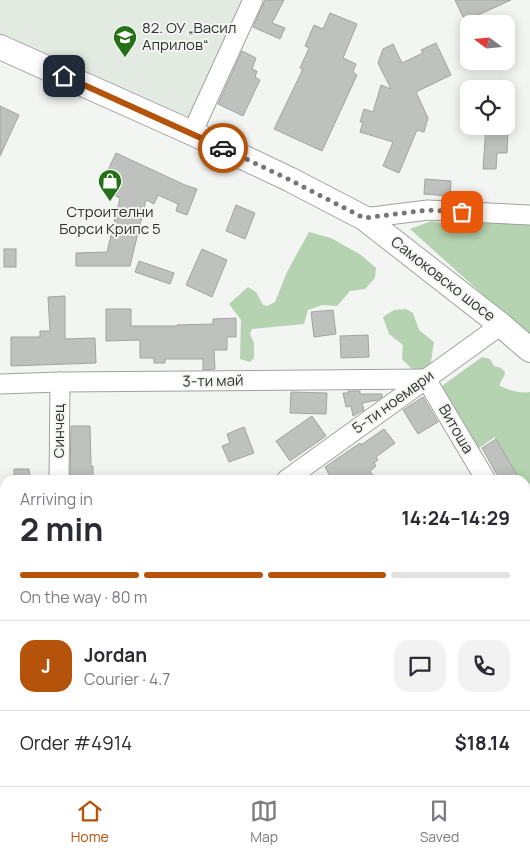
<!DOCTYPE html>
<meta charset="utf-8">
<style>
:root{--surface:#fff;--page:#f2f2f3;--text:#2b2b33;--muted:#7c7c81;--line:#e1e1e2;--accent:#b45309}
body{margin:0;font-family:Manrope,sans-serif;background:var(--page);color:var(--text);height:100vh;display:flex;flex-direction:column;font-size:19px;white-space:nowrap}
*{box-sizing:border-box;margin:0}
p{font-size:16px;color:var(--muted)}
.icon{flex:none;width:28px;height:28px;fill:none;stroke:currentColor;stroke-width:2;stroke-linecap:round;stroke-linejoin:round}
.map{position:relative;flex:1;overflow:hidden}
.details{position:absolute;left:0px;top:475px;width:530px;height:311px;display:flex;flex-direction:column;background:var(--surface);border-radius:15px 15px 0 0;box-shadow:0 2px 12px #0003}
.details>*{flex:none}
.needle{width:32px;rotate:286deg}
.controls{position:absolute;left:460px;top:15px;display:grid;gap:10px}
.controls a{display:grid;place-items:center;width:55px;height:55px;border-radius:10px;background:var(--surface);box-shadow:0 2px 12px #0003;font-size:25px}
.pin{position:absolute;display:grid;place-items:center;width:42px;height:42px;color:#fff;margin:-21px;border-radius:10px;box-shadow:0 2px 8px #0006}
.courier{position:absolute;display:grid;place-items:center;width:50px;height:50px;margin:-25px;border:4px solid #b45309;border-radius:50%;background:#fff;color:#222;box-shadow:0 1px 6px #0007}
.overview em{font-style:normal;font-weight:700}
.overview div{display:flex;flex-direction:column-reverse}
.overview{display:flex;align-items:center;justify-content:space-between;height:85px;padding:0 20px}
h1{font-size:32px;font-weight:700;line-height:38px}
.bar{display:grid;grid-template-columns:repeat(4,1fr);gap:8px 5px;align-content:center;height:60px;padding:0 20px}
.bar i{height:6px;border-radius:4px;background:var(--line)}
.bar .active{background:var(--accent)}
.bar p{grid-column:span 4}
.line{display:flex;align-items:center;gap:12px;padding:0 20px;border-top:1px solid var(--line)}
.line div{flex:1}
.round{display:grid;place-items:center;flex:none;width:52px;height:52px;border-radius:15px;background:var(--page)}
.menu{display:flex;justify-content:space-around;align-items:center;height:70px;border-top:1px solid var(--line);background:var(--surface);font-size:14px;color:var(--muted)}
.menu a{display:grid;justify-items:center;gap:2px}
.menu .active{color:var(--accent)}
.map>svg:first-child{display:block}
.built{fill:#e2eae1}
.green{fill:#b5d3b0}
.building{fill:#bfc1be;stroke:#a1a4a1}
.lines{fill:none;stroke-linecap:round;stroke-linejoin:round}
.minor-casing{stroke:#9fa29f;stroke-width:21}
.major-casing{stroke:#9fa29f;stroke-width:26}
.minor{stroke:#fff;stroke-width:19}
.major{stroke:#fff;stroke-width:24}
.done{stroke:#757675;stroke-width:5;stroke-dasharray:0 9}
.route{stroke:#b45309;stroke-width:6}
.labels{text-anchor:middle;stroke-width:4;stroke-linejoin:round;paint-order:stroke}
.poi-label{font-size:15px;fill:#313231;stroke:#f2f5f2;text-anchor:start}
.street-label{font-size:15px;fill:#313231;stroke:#f2f5f2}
</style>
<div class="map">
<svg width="530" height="786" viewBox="0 0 530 786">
<rect width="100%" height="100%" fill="#f2f5f2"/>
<path class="built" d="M0 0H253L192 133 0 47Z"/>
<g class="green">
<path d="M431 221 463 227 487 222 530 224V337L410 229Z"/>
<path d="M309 232 331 238 361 255 376 268 375 278 365 289 350 291 337 306 322 305 308 310 304 324 252 329 250 334 254 343V358L250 362 240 359 241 320 229 304 248 287 256 292 263 305 267 306 275 302 287 272Z"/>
<path d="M406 309 413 313 419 330 434 342 430 368 416 373 402 359 403 345 389 334 383 317 394 310Z"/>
<path d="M482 357 490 359 494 366 501 368 505 372C505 378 500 379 500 386 509 390 520 394 530 392V483L525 486V480H519L495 437 479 448 477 446 439 388Z"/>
</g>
<g class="building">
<path d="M265 0H284L272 23 285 28 280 39 253 27Z"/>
<path d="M455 0H511L465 21Z"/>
<path d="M330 13 357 24 343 58 356 64 353 72 357 75 322 151 274 129 303 69 300 68 309 48 305 46 314 25 323 29Z"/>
<path d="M436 43 451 75 416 92 428 118 424 132 417 130 399 173 383 166 393 142 360 132 363 122H360L364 109 373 112 381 85 391 89 378 63 383 49 393 44 402 63 423 53 421 50Z"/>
<path d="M242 51 256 58 252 69 257 71 255 77 260 80 243 116 218 104Z"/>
<path d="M0 106 19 115 0 156Z"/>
<path d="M486 126H503L508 131 507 153H497L496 169H483Z"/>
<path d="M116 153 185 185 197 189 187 215 176 211 178 204 158 195 154 204 146 200 130 266H76V253L107 252 120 198 105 191 107 172Z"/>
<path d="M425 179 451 181 450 196 424 194Z"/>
<path d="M236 205 255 213 245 239 226 231Z"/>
<rect x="4" y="249" width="12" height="18"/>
<path d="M202 249 227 260 212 297 186 285Z"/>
<path d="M139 261 174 273 170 284 135 272Z"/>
<path d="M65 296V339L95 338 96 363 11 366V337H40V331H50L48 297Z"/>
<path d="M106 309H131V326H177V325L213 324V319L236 318V337H227V350H214L215 369 203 370V359H165V363H154V358H140V340L106 341Z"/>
<path d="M333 310 336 334 314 337 311 312Z"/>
<path d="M368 335 369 357 341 358 340 336Z"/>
<path d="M348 391H360V394H382V397L378 400 362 403 364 410 353 416 351 406 346 407 343 393H349Z"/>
<path d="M291 392 327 393 326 414 290 413Z"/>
<path d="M423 397 438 422 418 434 403 410Z"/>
<path d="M312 416 326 436 290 461 276 441Z"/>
<path d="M71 426H90L91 466H93V480H70Z"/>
<path d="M244 427 254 453 229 462 222 446 230 443 227 434Z"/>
<path d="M384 429 395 443 376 457 378 460 374 463 376 466 370 471 376 480H332L325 467 360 443 361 445Z"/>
<path d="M496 439 517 475 508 480H500L482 448Z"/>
<path d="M14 469H29L30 480H14Z"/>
</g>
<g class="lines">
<g class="minor-casing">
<g id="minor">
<path d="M192 133 253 0"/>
<path d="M364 218 428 210 530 215"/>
<path d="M0 384 60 382 426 379 486 480"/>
<path d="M59 480 60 382"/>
<path d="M286 480 501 325"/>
<path d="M525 549 530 558"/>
<path d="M0 674 5 671"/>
<path d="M0 774 5 775"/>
<path d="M47 781 77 786"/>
<path d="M426 786 427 781"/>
</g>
</g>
<g class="major-casing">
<path id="major" d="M0 47 192 133 289 179 364 218 501 325 530 350"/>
</g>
<use href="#minor" class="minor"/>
<use href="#major" class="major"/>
</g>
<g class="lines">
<path class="done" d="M223 148 288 179 364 218 428 210 462 212"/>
<path class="route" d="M64 76 223 148"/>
</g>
<defs>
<g id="school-pin" transform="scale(1.25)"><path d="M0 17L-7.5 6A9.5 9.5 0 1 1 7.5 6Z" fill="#237015" stroke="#f2f5f2"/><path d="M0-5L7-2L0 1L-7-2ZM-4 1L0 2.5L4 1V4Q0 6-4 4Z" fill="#fff"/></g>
<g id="shop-pin" transform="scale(1.25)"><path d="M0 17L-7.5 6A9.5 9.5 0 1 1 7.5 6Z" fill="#237015" stroke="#f2f5f2"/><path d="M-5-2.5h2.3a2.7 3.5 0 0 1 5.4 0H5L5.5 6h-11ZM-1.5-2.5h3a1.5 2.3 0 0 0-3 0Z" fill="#fff"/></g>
</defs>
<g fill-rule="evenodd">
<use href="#school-pin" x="125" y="37"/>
<use href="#shop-pin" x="110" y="181"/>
</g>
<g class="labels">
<g class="poi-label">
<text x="142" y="33">82. ОУ „Васил<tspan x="142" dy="17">Априлов“</tspan></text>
<text x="110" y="217" text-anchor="middle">Строителни<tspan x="110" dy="17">Борси Крипс 5</tspan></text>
</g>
<g class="street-label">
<text transform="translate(443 279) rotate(38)" y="5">Самоковско шосе</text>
<text transform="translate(213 381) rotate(-1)" y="5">3-ти май</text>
<text transform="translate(393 402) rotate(-36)" y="5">5-ти ноември</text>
<text transform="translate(456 429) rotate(60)" y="5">Витоша</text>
<text transform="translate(59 431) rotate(-90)" y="5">Синчец</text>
</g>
</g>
</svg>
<div class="controls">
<a><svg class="needle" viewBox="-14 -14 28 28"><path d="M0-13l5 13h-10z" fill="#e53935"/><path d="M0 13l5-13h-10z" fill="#7c7c81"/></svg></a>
<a><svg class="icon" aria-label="locate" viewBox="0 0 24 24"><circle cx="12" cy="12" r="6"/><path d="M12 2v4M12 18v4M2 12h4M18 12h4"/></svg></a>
</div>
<div class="pin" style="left:462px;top:212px;background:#ea580c"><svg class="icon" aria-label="bag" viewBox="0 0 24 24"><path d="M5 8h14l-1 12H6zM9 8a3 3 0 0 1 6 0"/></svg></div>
<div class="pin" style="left:64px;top:76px;background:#1f2937"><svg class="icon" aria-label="home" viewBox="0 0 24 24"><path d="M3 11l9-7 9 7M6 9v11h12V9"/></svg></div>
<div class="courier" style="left:223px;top:148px"><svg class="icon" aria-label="car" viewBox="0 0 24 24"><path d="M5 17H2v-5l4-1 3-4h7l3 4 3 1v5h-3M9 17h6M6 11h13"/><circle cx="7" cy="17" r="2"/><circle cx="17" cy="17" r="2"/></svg></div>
<section class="details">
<div class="overview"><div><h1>2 min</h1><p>Arriving in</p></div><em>14:24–14:29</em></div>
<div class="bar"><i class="active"></i><i class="active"></i><i class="active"></i><i></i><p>On the way · 80 m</p></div>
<div class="line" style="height:90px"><b class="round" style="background:var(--accent);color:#fff">J</b><div><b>Jordan</b><p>Courier · 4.7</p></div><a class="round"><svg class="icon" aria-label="chat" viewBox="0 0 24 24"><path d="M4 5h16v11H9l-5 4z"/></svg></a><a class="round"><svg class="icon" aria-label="phone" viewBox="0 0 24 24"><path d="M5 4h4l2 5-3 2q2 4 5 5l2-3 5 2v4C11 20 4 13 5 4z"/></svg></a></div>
<div class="line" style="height:65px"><div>Order #4914</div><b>$18.14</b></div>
</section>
</div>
<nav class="menu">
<a class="active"><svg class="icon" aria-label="home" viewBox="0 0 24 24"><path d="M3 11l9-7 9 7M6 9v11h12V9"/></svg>Home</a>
<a><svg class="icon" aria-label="map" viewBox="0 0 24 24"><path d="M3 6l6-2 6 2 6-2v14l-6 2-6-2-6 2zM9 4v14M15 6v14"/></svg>Map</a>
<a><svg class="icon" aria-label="saved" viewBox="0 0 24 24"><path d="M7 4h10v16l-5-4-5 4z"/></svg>Saved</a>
</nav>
